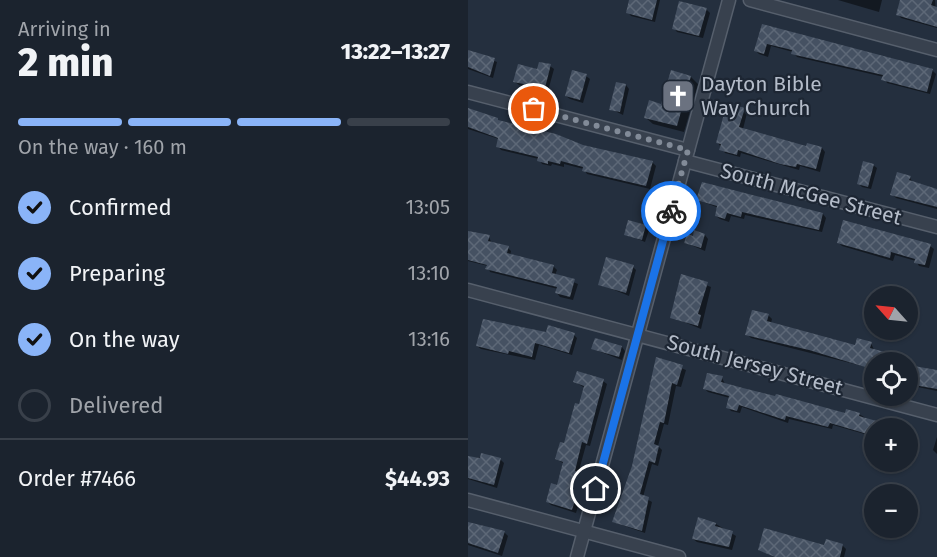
<!DOCTYPE html>
<meta charset="utf-8">
<style>
:root{--surface:#1b232e;--page:#242b36;--text:#f1f3f6;--muted:#a0a4aa;--line:#39404a;--accent:#8ab4f8}
body{margin:0;font-family:"Fira Sans",sans-serif;background:var(--page);color:var(--text);height:100vh;display:flex;flex-direction:column;font-size:22px;white-space:nowrap}
*{box-sizing:border-box;margin:0}
p{font-size:20px;color:var(--muted)}
.icon{flex:none;width:33px;height:33px;fill:none;stroke:currentColor;stroke-width:2;stroke-linecap:round;stroke-linejoin:round}
.map{position:relative;flex:1;overflow:hidden}
.drawer{display:flex;flex-direction:column;background:var(--surface);width:468px}
.drawer>*{flex:none}
.needle{width:39px;rotate:297deg}
.fabs{position:absolute;left:396px;top:286px;display:grid;gap:12px}
.fabs a{display:grid;place-items:center;width:54px;height:54px;border-radius:50%;background:var(--surface);box-shadow:0 2px 4px #0004,0 0 0 2px var(--line);font-size:30px}
.pin{position:absolute;display:grid;place-items:center;width:51px;height:51px;color:#fff;margin:-26px;border:3px solid #fff;border-radius:50%;box-shadow:0 2px 6px #0007}
.courier{position:absolute;display:grid;place-items:center;width:60px;height:60px;margin:-30px;border:4px solid #1a73e8;border-radius:50%;background:#fff;color:#222;box-shadow:0 2px 8px #0007}
.head em{font-style:normal;font-weight:800}
.head div{display:flex;flex-direction:column-reverse}
.head{display:flex;align-items:center;justify-content:space-between;height:102px;padding:0 18px}
h1{font-size:39px;font-weight:800;line-height:45px}
.bar{display:grid;grid-template-columns:repeat(4,1fr);gap:9px 6px;align-content:center;height:72px;padding:0 18px}
.bar i{height:8px;border-radius:4px;background:var(--line)}
.bar .selected{background:var(--accent)}
.bar p{grid-column:span 4}
.line{display:flex;align-items:center;gap:15px;padding:0 18px;border-top:2px solid var(--line)}
.line div{flex:1}
ol{padding:0 18px;list-style:none}
li{display:flex;align-items:center;gap:18px;height:66px}
li p{margin-inline-start:auto}
li .icon{padding:6px;border-radius:50%;background:var(--accent);color:#111;stroke-width:4}
li:last-child{color:var(--muted)}
li i{width:33px;height:33px;border:3px solid var(--line);border-radius:50%}
main{display:flex;flex:1;min-height:0}
.map>svg:first-child{display:block}
.shadow{fill:#0007}
.building{fill:url(#building-cross-hatch)}
.lines{fill:none;stroke-linecap:round;stroke-linejoin:round}
.minor-casing{stroke:#565f6c;stroke-width:15}
.minor{stroke:#38414e;stroke-width:12}
.done{stroke:#828b98;stroke-width:6;stroke-dasharray:0 10.8}
.route{stroke:#1a73e8;stroke-width:8}
.labels{text-anchor:middle;stroke-width:4.5;stroke-linejoin:round;paint-order:stroke}
.poi-label{font-size:21px;fill:#b4bcc9;stroke:#1d2633;text-anchor:start}
.street-label{font-size:21px;fill:#b4bcc9;stroke:#1d2633}
</style>
<main>
<section class="drawer">
<div class="head"><div><h1>2 min</h1><p>Arriving in</p></div><em>13:22–13:27</em></div>
<div class="bar"><i class="selected"></i><i class="selected"></i><i class="selected"></i><i></i><p>On the way · 160 m</p></div>
<ol>
<li><svg class="icon" aria-label="check" viewBox="0 0 24 24"><path d="M5 12l5 5 9-10"/></svg>Confirmed<p>13:05</p></li>
<li><svg class="icon" aria-label="check" viewBox="0 0 24 24"><path d="M5 12l5 5 9-10"/></svg>Preparing<p>13:10</p></li>
<li><svg class="icon" aria-label="check" viewBox="0 0 24 24"><path d="M5 12l5 5 9-10"/></svg>On the way<p>13:16</p></li>
<li><i></i>Delivered</li>
</ol>
<div class="line" style="height:78px"><div>Order #7466</div><b>$44.93</b></div>
</section>
<div class="map">
<svg width="469" height="557" viewBox="0 0 469 557">
<defs>
<pattern id="building-cross-hatch" width="8" height="8" patternUnits="userSpaceOnUse" patternTransform="scale(1.5)"><rect width="8" height="8" fill="#455162"/><path d="M0 0l8 8M0 8l8-8" fill="none" stroke="#5d6877"/></pattern>
</defs>
<rect width="100%" height="100%" fill="#242f3e"/>
<g class="shadow">
<path d="M163 0H192L187 22 163 16 160 12Z"/>
<path d="M370 0H414L411 12Z"/>
<path d="M433 0H467L469 28 433 18 430 14Z"/>
<path d="M238 9 242 13 235 38 209 32 206 28Z"/>
<path d="M295 26 464 70 468 74 462 94 419 83 416 77 329 57 325 52 303 46 300 57 291 54 288 51Z"/>
<path d="M0 50 29 62 25 78 0 69Z"/>
<path d="M82 66 86 69 80 91 51 85 47 82Z"/>
<path d="M204 72 223 77 230 84 216 132 185 124 178 118 194 106Z"/>
<path d="M118 76 122 79 115 103 102 99 98 96Z"/>
<path d="M158 85 161 89 155 115 143 109Z"/>
<path d="M0 110 33 123 114 146 184 162 188 166 182 189 119 174 116 169 96 164V167L84 164 83 166 74 164 71 159 33 150 30 146 31 139 0 129Z"/>
<path d="M276 110 279 113 275 129 339 148H354L357 152 352 172 332 166 331 170 273 153 272 157 257 153 250 143Z"/>
<path d="M405 165 409 168 403 189 394 187 390 183Z"/>
<path d="M442 178 445 183 469 190V209L428 198 424 194Z"/>
<path d="M235 184 355 214 358 218 354 232 277 215 276 219 263 216 261 222 252 219 248 216 251 208 230 200Z"/>
<path d="M177 226 181 230 177 242 158 234Z"/>
<path d="M0 232 21 237 24 244 40 248 43 251 42 256 85 266 89 270 87 275 110 284 105 300 92 297 89 293 90 289 22 272 20 266 0 261Z"/>
<path d="M237 235 240 239 237 251 218 243Z"/>
<path d="M371 243 462 246 466 249 461 268 451 266 448 261 427 255 425 261 374 246Z"/>
<path d="M165 267 168 270 161 296 132 284Z"/>
<path d="M214 276 243 287 233 329 204 317Z"/>
<path d="M300 315 304 319 303 323 388 347 403 343 406 350 423 355 426 359 425 363H406V369L283 338 279 334Z"/>
<path d="M79 334 106 335 109 338 104 355 71 345 67 360 13 349 9 346Z"/>
<path d="M154 347 157 351 154 360 125 349Z"/>
<path d="M189 359 218 370 213 387 208 386 200 425 196 424 190 446 194 450 190 466 184 464 175 497 184 502 177 533 145 522 165 466Z"/>
<path d="M440 367 469 373V391L440 385Z"/>
<path d="M254 378 257 384 378 415 391 414 416 429H406V441L400 435 365 425 364 429 321 419 320 423 274 407 272 413 263 411 260 407 262 398 240 392 237 389Z"/>
<path d="M135 381 139 384 122 446 118 445 110 474 113 477 109 492 113 496 108 513 83 505 80 502 90 486 96 464 89 459 98 445 117 388 107 382Z"/>
<path d="M469 437V454L465 450Z"/>
<path d="M0 457 32 459 36 463 29 488 0 479Z"/>
<path d="M0 524 36 532 40 536 34 556 0 545Z"/>
<path d="M248 524 268 536 264 550 229 542 225 539Z"/>
<path d="M375 546 378 549 376 557H307L291 550Z"/>
</g>
<g class="building">
<path d="M161 0H189L184 20 158 13Z"/>
<path d="M432 0H465L463 5 469 7V27L428 15Z"/>
<path d="M211 1 239 8 231 36 204 29Z"/>
<path d="M294 24 465 69 459 92 413 80 415 75 323 54 324 50 299 44 296 54 286 51Z"/>
<path d="M0 50 27 58 22 76 0 67Z"/>
<path d="M71 62 83 64 77 88 45 82 50 64 69 69Z"/>
<path d="M104 70 119 74 112 100 97 96Z"/>
<path d="M203 70 223 76 209 126 176 118 181 100 193 104Z"/>
<path d="M148 82 158 84 152 112 141 110Z"/>
<path d="M259 103 277 108 271 127 338 146 339 143 354 147 348 169 329 164 328 167 312 164 270 150 269 155 251 150 253 144 248 143Z"/>
<path d="M0 108 30 118V120L88 134 115 145 185 161 178 186 114 171 115 167 93 161 92 164 80 161V164L69 161 70 157 28 147 30 138 0 127Z"/>
<path d="M395 161 406 164 400 187 389 184Z"/>
<path d="M429 172 443 176 441 180 469 189V207L422 195Z"/>
<path d="M234 182 355 213 351 230 274 212 273 217 259 213 257 219 247 216 249 206 228 200Z"/>
<path d="M160 220 178 225 174 240 156 235Z"/>
<path d="M375 220 463 244 457 265 446 263 447 259 423 252 422 258 369 243Z"/>
<path d="M226 230 237 234 233 248 216 243 219 234 225 236Z"/>
<path d="M0 231 22 235 20 241 41 246 39 253 86 265 84 273 107 279 102 297 87 293 89 287 17 269 19 265 0 260Z"/>
<path d="M138 257 166 265 158 293 130 285Z"/>
<path d="M213 274 240 282 230 314 233 315 230 326 202 318Z"/>
<path d="M284 310 301 314 299 321 387 345 389 338 404 342 402 348 424 354 421 363H406V368L397 367 341 350 277 335Z"/>
<path d="M15 319 78 332 80 325 107 333 101 353 67 343 64 357 41 351 40 354 8 346Z"/>
<path d="M127 338 154 346 151 357 123 349Z"/>
<path d="M188 357 215 365 209 385 204 383 196 423 192 422 186 444 191 446 187 463 181 461 172 494 181 497 174 531 144 522 164 466Z"/>
<path d="M440 365 469 370V389L440 384Z"/>
<path d="M109 371 136 379 119 444 114 442 107 471 110 472 105 489 110 491 104 510 78 502 83 483 89 485 95 462 87 459 92 442 96 443 107 403 111 404 116 386 105 382Z"/>
<path d="M239 373 255 376 253 382 275 388 307 396 308 394 377 413 378 409 392 413 391 416 426 426V429H406V436L362 423 360 427 318 416 317 420 271 405 269 411 258 408 261 396 235 389Z"/>
<path d="M13 453 33 458 26 485 0 478V456L12 458Z"/>
<path d="M230 517 248 523 247 526 265 531 261 547 224 539Z"/>
<path d="M0 522 37 531 30 553 0 543Z"/>
<path d="M296 528 356 545 358 539 375 544 372 557H307L290 550Z"/>
</g>
<g class="lines">
<g class="minor-casing">
<g id="minor">
<path d="M282 0 469 50"/>
<path d="M0 92 220 150"/>
<path d="M217 161 469 227"/>
<path d="M0 290 469 415"/>
<path d="M0 500 211 557"/>
<path d="M109 557 261 0"/>
</g>
</g>
<use href="#minor" class="minor"/>
</g>
<g class="lines">
<path class="done" d="M66 109 220 150 203 211"/>
<path class="route" d="M128 489 203 211"/>
</g>
<defs>
<g id="church-square" transform="scale(1.725)"><rect x="-9" y="-9" width="18" height="18" rx="4" fill="#6b7280" stroke="#1d2633"/><path d="M-1.2-6h2.4v3.5h3.3v2.4h-3.3V6h-2.4V-.1h-3.3v-2.4h3.3Z" fill="#fff"/></g>
</defs>
<g fill-rule="evenodd">
<use href="#church-square" x="210" y="96"/>
</g>
<g class="labels">
<g class="poi-label">
<text x="233" y="91">Dayton Bible<tspan x="233" dy="24">Way Church</tspan></text>
</g>
<g class="street-label">
<text transform="translate(343 194) rotate(15)" y="7">South McGee Street</text>
<text transform="translate(287 365) rotate(15)" y="7">South Jersey Street</text>
</g>
</g>
</svg>
<div class="fabs">
<a><svg class="needle" viewBox="-14 -14 28 28"><path d="M0-13l5 13h-10z" fill="#e53935"/><path d="M0 13l5-13h-10z" fill="#a0a4aa"/></svg></a>
<a><svg class="icon" aria-label="locate" viewBox="0 0 24 24"><circle cx="12" cy="12" r="6"/><path d="M12 2v4M12 18v4M2 12h4M18 12h4"/></svg></a>
<a>+</a>
<a>−</a>
</div>
<div class="pin" style="left:66px;top:109px;background:#ea580c"><svg class="icon" aria-label="bag" viewBox="0 0 24 24"><path d="M5 8h14l-1 12H6zM9 8a3 3 0 0 1 6 0"/></svg></div>
<div class="pin" style="left:128px;top:489px;background:#1f2937"><svg class="icon" aria-label="home" viewBox="0 0 24 24"><path d="M3 11l9-7 9 7M6 9v11h12V9"/></svg></div>
<div class="courier" style="left:203px;top:211px"><svg class="icon" aria-label="bike" viewBox="0 0 24 24"><circle cx="6" cy="16" r="4"/><circle cx="18" cy="16" r="4"/><path d="M6 16l4-8h5l3 8M10 8l3 8H6M13 5h3"/></svg></div>
</div>
</main>
